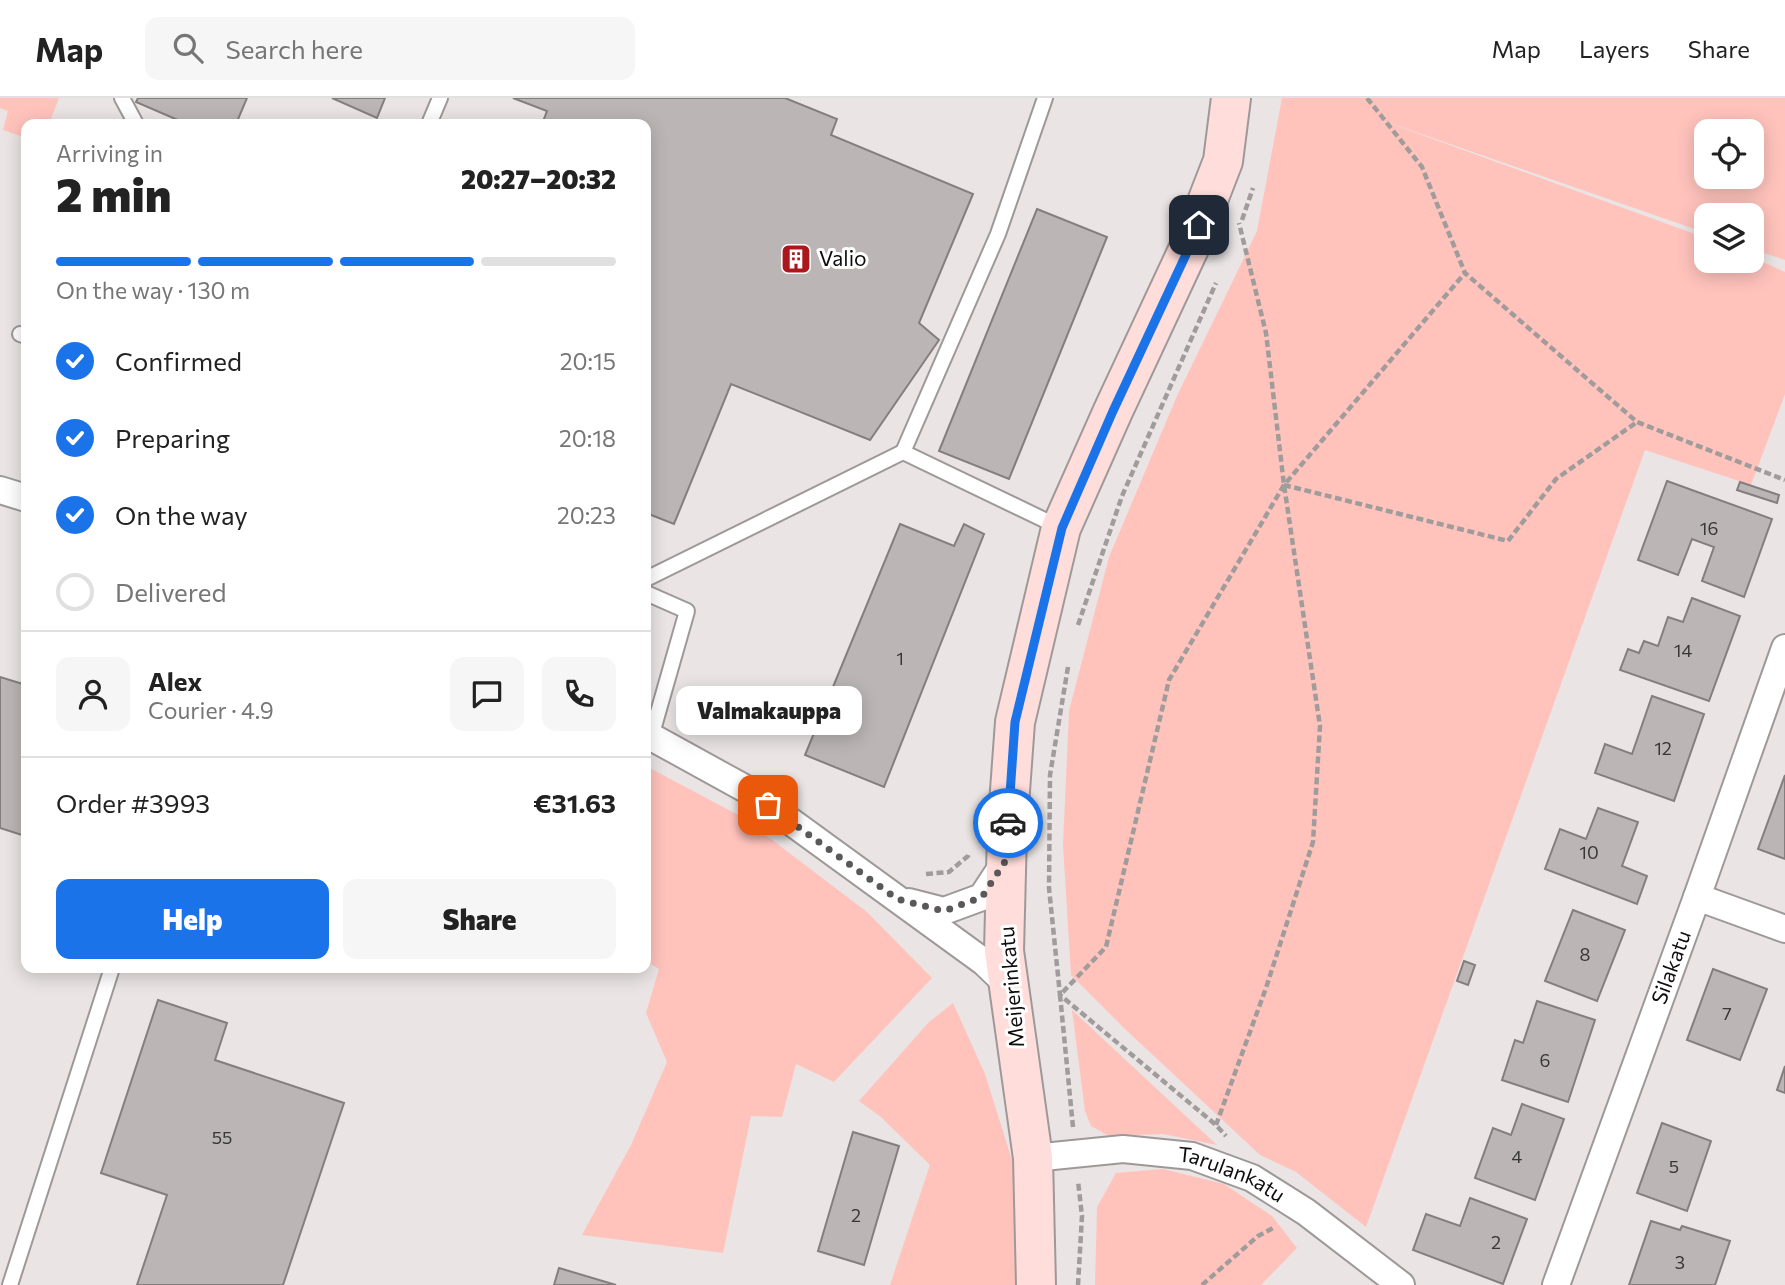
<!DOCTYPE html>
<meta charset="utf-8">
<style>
:root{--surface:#fff;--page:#f6f6f6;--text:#222;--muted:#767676;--line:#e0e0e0;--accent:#1a73e8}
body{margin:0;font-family:Commissioner,sans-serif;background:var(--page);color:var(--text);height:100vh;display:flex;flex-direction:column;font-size:26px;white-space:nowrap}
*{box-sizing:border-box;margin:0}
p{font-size:23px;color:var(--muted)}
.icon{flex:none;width:38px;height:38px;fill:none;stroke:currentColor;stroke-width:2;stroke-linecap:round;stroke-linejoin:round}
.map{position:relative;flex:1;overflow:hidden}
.details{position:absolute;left:21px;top:21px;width:630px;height:854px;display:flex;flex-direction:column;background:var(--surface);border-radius:14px;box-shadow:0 4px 18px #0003}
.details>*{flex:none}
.controls{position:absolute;left:1694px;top:21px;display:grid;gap:14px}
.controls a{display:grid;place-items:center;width:70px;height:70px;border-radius:14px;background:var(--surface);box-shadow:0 4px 18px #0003;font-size:35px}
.pin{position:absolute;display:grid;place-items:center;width:60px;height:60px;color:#fff;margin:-30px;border-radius:14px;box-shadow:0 4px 10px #0006}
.courier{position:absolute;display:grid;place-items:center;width:70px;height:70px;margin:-35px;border:5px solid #1a73e8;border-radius:50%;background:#fff;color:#222;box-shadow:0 2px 9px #0007}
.bubble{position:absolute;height:49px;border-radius:14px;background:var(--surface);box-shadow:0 4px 18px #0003;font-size:23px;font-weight:800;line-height:49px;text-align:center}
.head em{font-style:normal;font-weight:800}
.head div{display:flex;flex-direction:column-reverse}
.head{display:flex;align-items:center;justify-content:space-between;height:119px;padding:0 35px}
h1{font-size:46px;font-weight:800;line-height:52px}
.bar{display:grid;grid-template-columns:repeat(4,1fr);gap:10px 7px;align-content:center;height:84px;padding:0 35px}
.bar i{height:9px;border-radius:5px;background:var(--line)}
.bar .current{background:var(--accent)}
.bar p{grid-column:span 4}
.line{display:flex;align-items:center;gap:18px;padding:0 35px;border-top:2px solid var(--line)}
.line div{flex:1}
.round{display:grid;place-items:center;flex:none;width:74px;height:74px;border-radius:14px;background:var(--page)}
ol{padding:0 35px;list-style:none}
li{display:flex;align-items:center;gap:21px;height:77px}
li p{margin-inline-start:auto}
li .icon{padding:7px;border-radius:50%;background:var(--accent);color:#fff;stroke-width:4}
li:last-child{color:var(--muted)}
li i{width:38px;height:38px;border:4px solid var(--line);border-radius:50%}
.action{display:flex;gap:14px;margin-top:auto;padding:14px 35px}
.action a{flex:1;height:80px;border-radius:14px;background:var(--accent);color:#fff;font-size:28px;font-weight:800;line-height:80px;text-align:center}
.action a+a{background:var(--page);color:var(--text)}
header{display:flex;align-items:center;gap:42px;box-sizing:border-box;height:98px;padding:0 35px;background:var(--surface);border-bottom:2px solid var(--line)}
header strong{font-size:33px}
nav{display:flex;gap:38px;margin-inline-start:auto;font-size:24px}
.search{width:490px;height:63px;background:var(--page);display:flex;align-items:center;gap:18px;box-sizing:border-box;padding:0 24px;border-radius:14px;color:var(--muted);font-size:26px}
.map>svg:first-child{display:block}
.green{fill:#ffc3bc;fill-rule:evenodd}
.building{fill:#bbb6b5;stroke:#847f7e;stroke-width:2}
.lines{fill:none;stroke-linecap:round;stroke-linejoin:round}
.lane-casing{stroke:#9e9998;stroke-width:18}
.street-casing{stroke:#9e9998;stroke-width:30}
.secondary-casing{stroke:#9e9998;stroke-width:42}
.path{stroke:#a19c9c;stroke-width:4.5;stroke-dasharray:7 3.5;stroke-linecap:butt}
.lane{stroke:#fff;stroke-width:14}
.street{stroke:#fff;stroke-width:26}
.secondary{stroke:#ffddda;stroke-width:38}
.done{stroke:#5b5858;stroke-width:7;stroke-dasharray:0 12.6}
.route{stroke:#1a73e8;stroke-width:9}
.labels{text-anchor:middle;stroke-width:6;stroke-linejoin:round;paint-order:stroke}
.number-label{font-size:18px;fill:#393636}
.poi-label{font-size:21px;fill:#0e0c0c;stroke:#fff;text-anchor:start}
.street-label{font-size:21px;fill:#0e0c0c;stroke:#fff}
</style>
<header>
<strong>Map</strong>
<div class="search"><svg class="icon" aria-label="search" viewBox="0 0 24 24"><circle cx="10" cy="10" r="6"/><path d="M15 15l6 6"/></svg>Search here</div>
<nav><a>Map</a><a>Layers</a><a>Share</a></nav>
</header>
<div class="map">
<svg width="1785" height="1187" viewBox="0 0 1785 1187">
<rect width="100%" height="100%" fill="#eae4e4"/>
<g class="green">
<path d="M0 0H59L49 26H26V40L3 32 8 13 0 10Z"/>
<path d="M1282 0H1785V162L1752 151V117H1706V135L1375 20 1706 140V163H1752V159L1785 174V296L1751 387 1645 352 1366 1129 1296 1074 1260 1057 1125 931 1071 877 1063 747 1069 613 1109 459 1177 298 1257 133ZM1706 33H1752V79H1706Z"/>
<path d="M646 668 742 719 867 814 932 880 834 984 796 966 782 1019 751 1018 723 1155 582 1137 631 1047 667 964 646 915 659 871 646 863Z"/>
<path d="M953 905 985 976 1016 1075V1187H890L930 1067 881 1019 859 1003 929 924Z"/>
<path d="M1072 912 1217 1047 1163 1036 1109 1038 1091 1028 1085 1013Z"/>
<path d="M1163 1071 1224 1086 1272 1118 1297 1150 1261 1187H1095L1097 1109 1116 1075Z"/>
</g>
<g class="building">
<path d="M138 0H247L236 26H187L136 4Z"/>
<path d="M332 0H385L377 20Z"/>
<path d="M513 0H785L837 21 831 37 973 96 919 225 939 242 870 342 731 286 674 426 646 415V26H542L547 13Z"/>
<path d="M1037 111 1107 139 1009 381 939 353Z"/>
<path d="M1667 383 1772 421 1744 499 1702 483 1714 449 1692 441 1678 477 1638 462Z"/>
<path d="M1740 384 1779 397 1777 405 1737 392Z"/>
<path d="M900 426 954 448 964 426 984 436 884 689 805 657Z"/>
<path d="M1692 500 1740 518 1709 603 1620 572 1628 551 1639 555 1644 543 1658 548 1668 519 1683 524Z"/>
<path d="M0 579 26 587V734L25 738 0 730Z"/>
<path d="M1652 598 1704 616 1674 703 1595 675 1605 646 1632 656Z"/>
<path d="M1785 677V761L1758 751Z"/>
<path d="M1598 710 1638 724 1622 768 1647 778 1637 806 1545 771 1560 731 1586 741Z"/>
<path d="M1573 812 1625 832 1597 903 1545 883Z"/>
<path d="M1464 863 1475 867 1468 887 1457 883Z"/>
<path d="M1713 871 1767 891 1740 962 1687 942Z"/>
<path d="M158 902 227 925 215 962 344 1005 283 1187H137L167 1097 101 1075Z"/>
<path d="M1537 903 1595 922 1568 1004 1502 982 1515 942 1523 945Z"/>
<path d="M1785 968V995L1777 992Z"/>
<path d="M1522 1006 1564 1021 1535 1102 1475 1080 1493 1030 1511 1037Z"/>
<path d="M1662 1025 1711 1043 1687 1113 1637 1095Z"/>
<path d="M853 1034 899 1048 864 1167 818 1153Z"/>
<path d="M1470 1100 1527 1121 1503 1186 1413 1152 1426 1116 1460 1128Z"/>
<path d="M1651 1123 1680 1132 1682 1128 1730 1143 1715 1187H1629Z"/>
<path d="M559 1170 616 1187H554Z"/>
</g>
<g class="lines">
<g class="lane-casing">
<g id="lane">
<path d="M122 0 136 26"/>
<path d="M1045 0 998 136 903 354 1059 429"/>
<path d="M429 26 440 0"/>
<path d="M20 236 26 238"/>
<path d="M646 481 903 354"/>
<path d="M646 495 687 513 651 639"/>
<path d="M10 1187 112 870"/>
</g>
</g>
<g class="street-casing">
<g id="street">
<path d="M0 392 26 400"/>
<path d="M646 636 746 691 984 864 1009 888"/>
<path d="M1697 799 1785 831"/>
<path d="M909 804 944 813 982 799 1005 764"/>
<path id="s1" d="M1033 1060 1123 1051 1192 1058 1252 1080 1306 1114 1401 1187"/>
<path id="s2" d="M1556 1187 1697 799 1785 550"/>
</g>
</g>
<g class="secondary-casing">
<path id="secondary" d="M1036 1187 1033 1060 1004 853 1007 734 1015 624 1061 430 1113 313 1190 148 1223 63 1231 0"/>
</g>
<g class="path">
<path d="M1367 0 1422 69 1465 175 1637 324 1785 382"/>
<path d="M1242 122 1253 90"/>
<path d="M1284 387 1508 443 1556 381 1637 324"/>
<path d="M1078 527 1122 398 1216 185"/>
<path d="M1068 569 1050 677 1049 790 1060 897 1216 1027 1226 1038"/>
<path d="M926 776 949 774 968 758 969 755"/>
<path d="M1216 1027 1266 890 1313 744 1320 628 1284 387 1266 235 1239 125"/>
<path d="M1073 1029 1060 897 1106 849 1169 582 1284 387 1465 175"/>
<path d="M1078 1187 1082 1118 1078 1083"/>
<path d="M1202 1187 1258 1138 1275 1129"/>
</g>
<use href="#lane" class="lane"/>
<use href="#street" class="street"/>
<use href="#secondary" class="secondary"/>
</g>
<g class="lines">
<path class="done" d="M768 707 897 801 944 813 982 799 1006 762 1008 725"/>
<path class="route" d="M1008 725 1015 624 1062 430 1113 313 1190 148 1199 127"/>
</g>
<defs>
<g id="building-square" transform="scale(1.575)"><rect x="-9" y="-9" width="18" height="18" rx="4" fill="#ab171d" stroke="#fff"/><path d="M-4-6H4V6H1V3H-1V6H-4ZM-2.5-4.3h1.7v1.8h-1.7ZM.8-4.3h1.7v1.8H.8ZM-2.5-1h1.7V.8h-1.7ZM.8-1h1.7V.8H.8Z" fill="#fff"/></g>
</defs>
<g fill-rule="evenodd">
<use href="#building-square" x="796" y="161"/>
</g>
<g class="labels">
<g class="number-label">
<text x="1709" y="437">16</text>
<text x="1683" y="559">14</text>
<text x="900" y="567">1</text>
<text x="1663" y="657">12</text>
<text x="1589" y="761">10</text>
<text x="1585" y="863">8</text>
<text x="1727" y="922">7</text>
<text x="1545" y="969">6</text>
<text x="222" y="1046">55</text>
<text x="1517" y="1065">4</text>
<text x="1674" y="1075">5</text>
<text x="856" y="1124">2</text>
<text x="1496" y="1151">2</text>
<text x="1680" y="1171">3</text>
</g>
<g class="poi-label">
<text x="819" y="168">Valio</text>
</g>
<g class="street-label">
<text dy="7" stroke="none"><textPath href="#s2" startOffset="338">Silakatu</textPath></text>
<text transform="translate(1012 889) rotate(-95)" y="7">Meijerinkatu</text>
<text dy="7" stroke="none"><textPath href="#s1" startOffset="203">Tarulankatu</textPath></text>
</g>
</g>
</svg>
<div class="controls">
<a><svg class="icon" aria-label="locate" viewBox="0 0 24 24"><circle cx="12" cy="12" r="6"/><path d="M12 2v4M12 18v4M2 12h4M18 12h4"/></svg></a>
<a><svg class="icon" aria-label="layers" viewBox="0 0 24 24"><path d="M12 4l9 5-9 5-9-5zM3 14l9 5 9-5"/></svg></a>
</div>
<div class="pin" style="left:768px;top:707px;background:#ea580c"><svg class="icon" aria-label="bag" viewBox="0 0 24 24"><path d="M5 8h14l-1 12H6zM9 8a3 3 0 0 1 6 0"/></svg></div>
<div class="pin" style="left:1199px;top:127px;background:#1f2937"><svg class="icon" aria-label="home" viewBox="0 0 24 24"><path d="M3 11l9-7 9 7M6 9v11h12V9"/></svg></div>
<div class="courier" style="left:1008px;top:725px"><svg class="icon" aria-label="car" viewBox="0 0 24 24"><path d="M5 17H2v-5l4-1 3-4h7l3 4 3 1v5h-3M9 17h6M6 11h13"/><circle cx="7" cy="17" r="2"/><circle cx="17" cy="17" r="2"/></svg></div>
<div class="bubble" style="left:676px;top:588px;width:186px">Valmakauppa</div>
<section class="details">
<div class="head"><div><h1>2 min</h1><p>Arriving in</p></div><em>20:27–20:32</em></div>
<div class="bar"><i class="current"></i><i class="current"></i><i class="current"></i><i></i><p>On the way · 130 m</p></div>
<ol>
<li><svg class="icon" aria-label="check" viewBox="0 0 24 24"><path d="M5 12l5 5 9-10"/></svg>Confirmed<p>20:15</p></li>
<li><svg class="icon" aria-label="check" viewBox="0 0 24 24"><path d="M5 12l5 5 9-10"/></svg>Preparing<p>20:18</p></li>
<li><svg class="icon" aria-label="check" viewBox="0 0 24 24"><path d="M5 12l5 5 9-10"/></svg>On the way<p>20:23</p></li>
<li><i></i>Delivered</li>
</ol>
<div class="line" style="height:126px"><a class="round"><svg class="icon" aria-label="person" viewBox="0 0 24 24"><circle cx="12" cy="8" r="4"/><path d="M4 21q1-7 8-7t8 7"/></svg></a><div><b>Alex</b><p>Courier · 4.9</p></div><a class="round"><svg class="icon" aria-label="chat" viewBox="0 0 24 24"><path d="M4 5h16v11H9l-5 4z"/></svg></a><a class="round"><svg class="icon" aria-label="phone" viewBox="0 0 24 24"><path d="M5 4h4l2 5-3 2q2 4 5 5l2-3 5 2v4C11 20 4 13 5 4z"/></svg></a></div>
<div class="line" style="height:91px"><div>Order #3993</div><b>€31.63</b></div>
<div class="action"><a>Help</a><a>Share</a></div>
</section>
</div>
